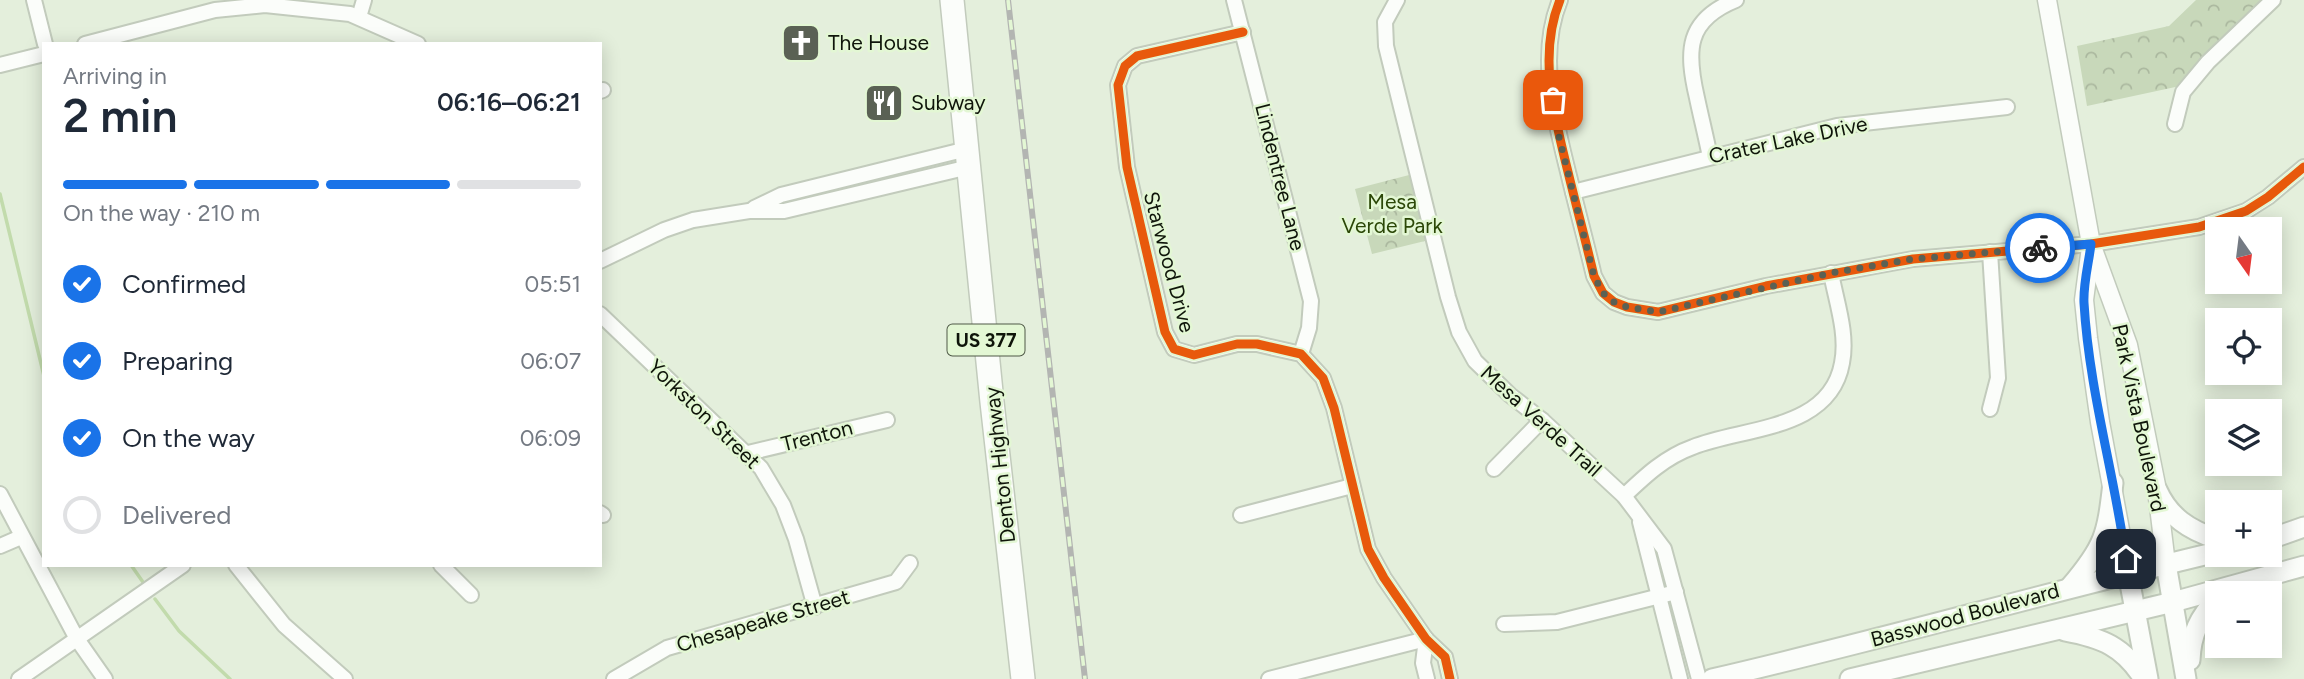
<!DOCTYPE html>
<meta charset="utf-8">
<style>
:root{--surface:#fff;--page:#f2f2f3;--text:#1f2937;--muted:#747a83;--line:#e0e1e3;--accent:#1a73e8}
body{margin:0;font-family:Figtree,sans-serif;background:var(--page);color:var(--text);height:100vh;display:flex;flex-direction:column;font-size:26px;white-space:nowrap}
*{box-sizing:border-box;margin:0}
p{font-size:23px;color:var(--muted)}
.icon{flex:none;width:38px;height:38px;fill:none;stroke:currentColor;stroke-width:2;stroke-linecap:round;stroke-linejoin:round}
.map{position:relative;flex:1;overflow:hidden}
.drawer{position:absolute;left:42px;top:42px;width:560px;height:525px;display:flex;flex-direction:column;background:var(--surface);border-radius:0px;box-shadow:0 4px 18px #0003}
.drawer>*{flex:none}
.needle{width:46px;rotate:166deg}
.tools{position:absolute;left:2205px;top:217px;display:grid;gap:14px}
.tools a{display:grid;place-items:center;width:77px;height:77px;border-radius:0px;background:var(--surface);box-shadow:0 4px 18px #0003;font-size:35px}
.pin{position:absolute;display:grid;place-items:center;width:60px;height:60px;color:#fff;margin:-30px;border-radius:14px;box-shadow:0 4px 10px #0006}
.courier{position:absolute;display:grid;place-items:center;width:70px;height:70px;margin:-35px;border:5px solid #1a73e8;border-radius:50%;background:#fff;color:#222;box-shadow:0 2px 9px #0007}
.overview em{font-style:normal;font-weight:600}
.overview div{display:flex;flex-direction:column-reverse}
.overview{display:flex;align-items:center;justify-content:space-between;height:119px;padding:0 21px}
h1{font-size:46px;font-weight:600;line-height:52px}
.bar{display:grid;grid-template-columns:repeat(4,1fr);gap:10px 7px;align-content:center;height:84px;padding:0 21px}
.bar i{height:9px;border-radius:5px;background:var(--line)}
.bar .selected{background:var(--accent)}
.bar p{grid-column:span 4}
ol{padding:0 21px;list-style:none}
li{display:flex;align-items:center;gap:21px;height:77px}
li p{margin-inline-start:auto}
li .icon{padding:7px;border-radius:50%;background:var(--accent);color:#fff;stroke-width:4}
li:last-child{color:var(--muted)}
li i{width:38px;height:38px;border:4px solid var(--line);border-radius:50%}
.map>svg:first-child{display:block}
.forest{fill:url(#forest-crowns)}
.lines{fill:none;stroke-linecap:round;stroke-linejoin:round}
.stream{stroke:#c2dbac;stroke-width:3.5}
.minor-casing{stroke:#c2cbbc;stroke-width:18}
.tertiary-casing{stroke:#c2cbbc;stroke-width:21}
.secondary-casing{stroke:#c2cbbc;stroke-width:23}
.primary-casing{stroke:#c2cbbc;stroke-width:26}
.minor{stroke:#fbfdfa;stroke-width:14}
.tertiary{stroke:#fbfdfa;stroke-width:18}
.secondary{stroke:#fbfdfa;stroke-width:19}
.primary{stroke:#fbfdfa;stroke-width:23}
.rail-casing{stroke:#b3b5b2;stroke-width:6}
.rail{stroke:#e3f7d4;stroke-width:3.5;stroke-dasharray:10;stroke-linecap:butt}
.cycleway-casing{stroke:#e3f7d4;stroke-width:13}
.cycleway{stroke:#e8590c;stroke-width:9}
.done{stroke:#5a6154;stroke-width:7;stroke-dasharray:0 12.6}
.route{stroke:#1a73e8;stroke-width:9}
.labels{text-anchor:middle;stroke-width:5;stroke-linejoin:round;paint-order:stroke}
.shield{fill:#e3f7d4;stroke:#4f5947;stroke-width:2}
.shield-label{font-size:19px;font-weight:bold;fill:#0f150a}
.poi-label{font-size:21px;fill:#0f150a;stroke:#e3f7d4;text-anchor:start}
.street-label{font-size:21px;fill:#0f150a;stroke:#e3f7d4}
.park-label{font-size:21px;fill:#2b4707;stroke:#e3f7d4}
</style>
<div class="map">
<svg width="2304" height="679" viewBox="0 0 2304 679">
<defs>
<pattern id="forest-crowns" width="20" height="18" patternUnits="userSpaceOnUse" patternTransform="scale(1.75)"><rect width="20" height="18" fill="#c8d8ba"/><path d="M2 6a3 3 0 1 1 6 0M12 15a3 3 0 1 1 6 0" fill="none" stroke="#abb89f"/></pattern>
</defs>
<rect width="100%" height="100%" fill="#e4efdc"/>
<g class="forest">
<path d="M2196 0H2264L2180 86 2087 106 2077 46 2169 26Z"/>
<path d="M1413 174 1429 240 1372 254 1355 189Z"/>
</g>
<g class="lines">
<g class="stream">
<path d="M0 194 44 376"/>
<path d="M131 565 145 585"/>
<path d="M155 599 179 631 230 679"/>
</g>
<g class="minor-casing">
<g id="minor">
<path d="M34 0 45 44"/>
<path d="M1234 0 1311 301 1309 328 1301 354"/>
<path d="M1397 0 1385 22 1386 46 1448 297 1459 332 1475 361 1510 395 1542 420 1624 496 1664 549 1699 679"/>
<path d="M1560 0C1537 56 1555 119 1569 176 1577 209 1586 242 1594 276L1603 293 1614 302 1627 307 1658 312 1766 286 1913 259 2091 244 2199 227 2246 211 2268 197 2304 167"/>
<path d="M359 17 364 0"/>
<path d="M1243 32 1137 56 1125 66 1118 85 1127 167 1165 332 1174 349 1194 355 1237 344H1257L1301 354 1323 378 1334 408 1368 549 1384 578 1426 639 1445 657 1450 679"/>
<path d="M85 44 215 10 265 5 350 14 418 44"/>
<path d="M0 65 44 54"/>
<path d="M600 91 603 90"/>
<path d="M2175 124 2183 92 2208 62 2273 0"/>
<path d="M1710 157C1706 137 1701 117 1697 98 1686 51 1686 20 1736 0"/>
<path d="M1573 192 1837 126 2007 107"/>
<path d="M754 208 781 195 967 149"/>
<path d="M1990 252 1998 378 1990 409"/>
<path d="M600 261 664 230 693 220 749 211H784L969 167"/>
<path d="M600 314 761 468 783 505 796 539 815 607"/>
<path d="M748 453 887 420"/>
<path d="M1494 469 1542 420"/>
<path d="M0 494 77 639 105 679"/>
<path d="M1624 496C1645 476 1665 457 1693 447 1743 427 1830 431 1842 363 1848 334 1836 301 1831 273"/>
<path d="M600 513 603 515"/>
<path d="M1241 515 1352 486"/>
<path d="M1640 522 1680 679"/>
<path d="M0 546 21 537"/>
<path d="M236 565 284 625 345 679"/>
<path d="M441 565 471 595"/>
<path d="M1504 624 1557 622 1676 592"/>
<path d="M1426 639 1423 663 1427 679"/>
<path d="M19 679 183 565"/>
<path d="M614 679 667 648 896 582 910 563"/>
<path d="M1269 679 1426 639"/>
</g>
</g>
<g class="tertiary-casing">
<g id="tertiary">
<path d="M2047 0 2091 244 2128 345 2157 490 2166 564"/>
<path d="M2091 247 2084 300 2088 338 2100 422 2128 573"/>
</g>
</g>
<g class="secondary-casing">
<g id="secondary">
<path d="M2157 490C2169 517 2189 530 2217 539"/>
<path d="M2270 539 2304 527"/>
<path d="M2166 564 2186 679"/>
<path d="M2128 573 2148 679"/>
<path d="M2070 587C2105 546 2107 535 2113 483"/>
<path d="M2065 631C2102 638 2123 646 2144 679"/>
<path d="M2190 660C2191 635 2199 617 2217 599"/>
<path d="M1712 679C1881 640 2048 592 2217 552"/>
<path d="M1850 679 2173 602 2304 566"/>
</g>
</g>
<g class="primary-casing">
<path id="primary" d="M952 0 992 402 1023 679"/>
</g>
<use href="#minor" class="minor"/>
<use href="#tertiary" class="tertiary"/>
<use href="#secondary" class="secondary"/>
<use href="#primary" class="primary"/>
<g class="rail-casing">
<path id="rail" d="M1008 0 1085 679"/>
</g>
<use href="#rail" class="rail"/>
<g class="cycleway-casing">
<g id="cycleway">
<path d="M1560 0C1537 56 1555 119 1569 176 1577 209 1586 242 1594 276L1603 293 1614 302 1627 307 1658 312 1766 286 1913 259 2091 244 2199 227 2246 211 2268 197 2304 167"/>
<path d="M1243 32 1137 56 1125 66 1118 85 1127 167 1165 332 1174 349 1194 355 1237 344H1257L1301 354 1323 378 1334 408 1368 549 1384 578 1426 639 1445 657 1450 679"/>
</g>
</g>
<use href="#cycleway" class="cycleway"/>
</g>
<g class="lines">
<path class="done" d="M1553 100 1559 137 1594 276 1603 293 1614 302 1627 307 1658 312 1831 273 1913 259 2040 248"/>
<path class="route" d="M2040 248 2091 244C2089 262 2083 284 2084 303 2089 389 2114 473 2126 559"/>
</g>
<defs>
<g id="church-square" transform="scale(2.0125)"><rect x="-9" y="-9" width="18" height="18" rx="4" fill="#5a6154" stroke="#e3f7d4"/><path d="M-1.2-6h2.4v3.5h3.3v2.4h-3.3V6h-2.4V-.1h-3.3v-2.4h3.3Z" fill="#fff"/></g>
<g id="restaurant-square" transform="scale(2.0125)"><rect x="-9" y="-9" width="18" height="18" rx="4" fill="#5a6154" stroke="#e3f7d4"/><path d="M-5-6h1v4h1v-4h1v4h1v-4h1v5L-1.5 .5V6h-2V.5L-5-1ZM5-6V6H3V1.5H1.5Q1.5-4 5-6Z" fill="#fff"/></g>
</defs>
<g fill-rule="evenodd">
<use href="#church-square" x="801" y="43"/>
<use href="#restaurant-square" x="884" y="103"/>
</g>
<g class="labels">
<rect class="shield" x="947.5" y="324.5" width="77" height="31" rx="5"/>
<g class="shield-label">
<text x="986" y="347">US 377</text>
</g>
<g class="poi-label">
<text x="828" y="50">The House</text>
<text x="911" y="110">Subway</text>
</g>
<g class="street-label">
<text transform="translate(1788 140) rotate(-12)" y="7">Crater Lake Drive</text>
<text transform="translate(1280 177) rotate(76)" y="7">Lindentree Lane</text>
<text transform="translate(1169 262) rotate(75)" y="7">Starwood Drive</text>
<text transform="translate(704 414) rotate(44)" y="7">Yorkston Street</text>
<text transform="translate(2139 418) rotate(78)" y="7">Park Vista Boulevard</text>
<text transform="translate(1541 421) rotate(42)" y="7">Mesa Verde Trail</text>
<text transform="translate(817 436) rotate(-14)" y="7">Trenton</text>
<text transform="translate(1000 465) rotate(-96)" y="7">Denton Highway</text>
<text transform="translate(1965 615) rotate(-15)" y="7">Basswood Boulevard</text>
<text transform="translate(763 621) rotate(-16)" y="7">Chesapeake Street</text>
</g>
<g class="park-label">
<text x="1392" y="209">Mesa<tspan x="1392" dy="24">Verde Park</tspan></text>
</g>
</g>
</svg>
<div class="tools">
<a><svg class="needle" viewBox="-14 -14 28 28"><path d="M0-13l5 13h-10z" fill="#e53935"/><path d="M0 13l5-13h-10z" fill="#747a83"/></svg></a>
<a><svg class="icon" aria-label="locate" viewBox="0 0 24 24"><circle cx="12" cy="12" r="6"/><path d="M12 2v4M12 18v4M2 12h4M18 12h4"/></svg></a>
<a><svg class="icon" aria-label="layers" viewBox="0 0 24 24"><path d="M12 4l9 5-9 5-9-5zM3 14l9 5 9-5"/></svg></a>
<a>+</a>
<a>−</a>
</div>
<div class="pin" style="left:1553px;top:100px;background:#ea580c"><svg class="icon" aria-label="bag" viewBox="0 0 24 24"><path d="M5 8h14l-1 12H6zM9 8a3 3 0 0 1 6 0"/></svg></div>
<div class="pin" style="left:2126px;top:559px;background:#1f2937"><svg class="icon" aria-label="home" viewBox="0 0 24 24"><path d="M3 11l9-7 9 7M6 9v11h12V9"/></svg></div>
<div class="courier" style="left:2040px;top:248px"><svg class="icon" aria-label="bike" viewBox="0 0 24 24"><circle cx="6" cy="16" r="4"/><circle cx="18" cy="16" r="4"/><path d="M6 16l4-8h5l3 8M10 8l3 8H6M13 5h3"/></svg></div>
<section class="drawer">
<div class="overview"><div><h1>2 min</h1><p>Arriving in</p></div><em>06:16–06:21</em></div>
<div class="bar"><i class="selected"></i><i class="selected"></i><i class="selected"></i><i></i><p>On the way · 210 m</p></div>
<ol>
<li><svg class="icon" aria-label="check" viewBox="0 0 24 24"><path d="M5 12l5 5 9-10"/></svg>Confirmed<p>05:51</p></li>
<li><svg class="icon" aria-label="check" viewBox="0 0 24 24"><path d="M5 12l5 5 9-10"/></svg>Preparing<p>06:07</p></li>
<li><svg class="icon" aria-label="check" viewBox="0 0 24 24"><path d="M5 12l5 5 9-10"/></svg>On the way<p>06:09</p></li>
<li><i></i>Delivered</li>
</ol>
</section>
</div>
